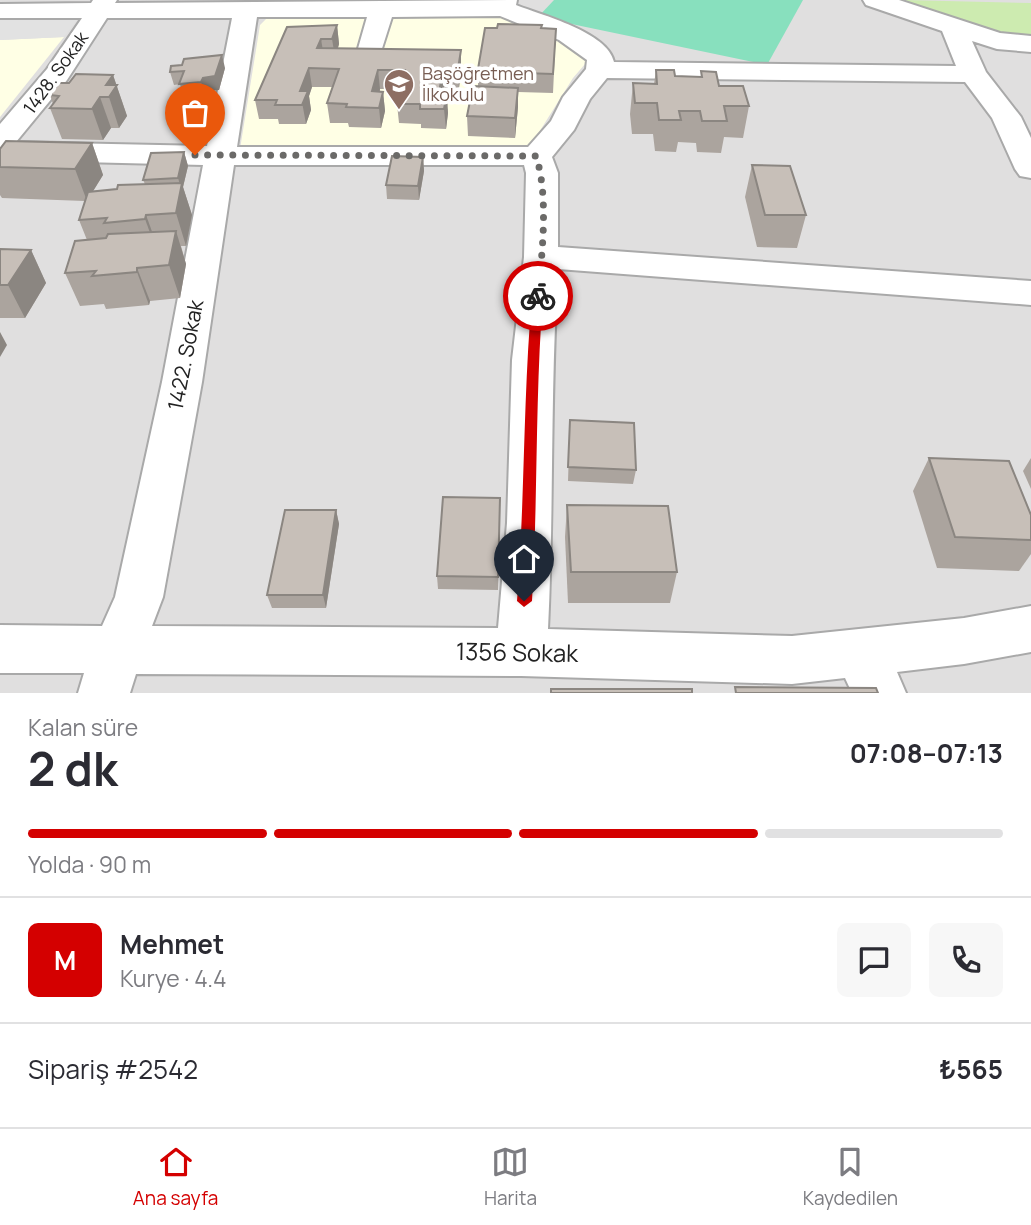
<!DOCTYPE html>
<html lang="tr">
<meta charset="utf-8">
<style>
:root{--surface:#fff;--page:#f7f7f7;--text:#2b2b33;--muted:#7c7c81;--line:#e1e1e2;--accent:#d40000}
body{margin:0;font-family:Manrope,sans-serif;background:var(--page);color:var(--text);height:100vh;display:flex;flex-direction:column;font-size:26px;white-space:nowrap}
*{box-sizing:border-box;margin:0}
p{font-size:23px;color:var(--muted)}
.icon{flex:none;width:38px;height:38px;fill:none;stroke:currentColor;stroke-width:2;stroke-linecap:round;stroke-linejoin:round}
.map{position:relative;height:693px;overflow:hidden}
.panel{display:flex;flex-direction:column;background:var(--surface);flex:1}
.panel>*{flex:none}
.pin{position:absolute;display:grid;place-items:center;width:60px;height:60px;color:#fff;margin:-72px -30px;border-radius:50% 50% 50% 0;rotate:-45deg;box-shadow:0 0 7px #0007}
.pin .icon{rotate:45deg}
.courier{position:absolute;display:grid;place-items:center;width:70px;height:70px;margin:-35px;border:5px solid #d40000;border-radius:50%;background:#fff;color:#222;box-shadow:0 2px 9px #0007}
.overview em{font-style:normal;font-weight:700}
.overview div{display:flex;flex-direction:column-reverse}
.overview{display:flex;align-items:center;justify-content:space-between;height:119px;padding:0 28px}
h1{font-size:46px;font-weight:700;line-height:52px}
.bar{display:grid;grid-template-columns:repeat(4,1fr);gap:10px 7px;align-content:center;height:84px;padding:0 28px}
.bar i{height:9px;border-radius:5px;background:var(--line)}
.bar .active{background:var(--accent)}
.bar p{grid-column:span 4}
.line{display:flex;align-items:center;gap:18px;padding:0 28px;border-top:2px solid var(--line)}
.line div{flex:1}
.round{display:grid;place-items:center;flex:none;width:74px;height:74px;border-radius:10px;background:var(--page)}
.menu{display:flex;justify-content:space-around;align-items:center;height:98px;border-top:2px solid var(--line);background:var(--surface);font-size:19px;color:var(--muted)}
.menu a{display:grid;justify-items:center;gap:4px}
.menu .active{color:var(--accent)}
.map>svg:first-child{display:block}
.residential{fill:#e0dfdf}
.education{fill:#ffffe5}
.grass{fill:#cdebb0}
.pitch{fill:#88e0be}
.parking{fill:#e2e2e2}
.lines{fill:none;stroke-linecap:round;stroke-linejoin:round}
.minor-casing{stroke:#a9a9a9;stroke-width:4}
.minor{fill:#fff;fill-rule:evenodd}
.wall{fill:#aba49e}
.shaded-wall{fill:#8b8681}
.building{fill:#c7bfb8;stroke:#8b8681;stroke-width:2}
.route{fill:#d40000}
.done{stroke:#6b6a68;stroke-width:7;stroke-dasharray:0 12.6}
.labels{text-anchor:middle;stroke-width:7;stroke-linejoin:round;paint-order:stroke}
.far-street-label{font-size:18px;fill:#222;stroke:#fff}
.far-education-label{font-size:18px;fill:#785e54;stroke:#fff;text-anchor:start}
.street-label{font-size:21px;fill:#222;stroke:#fff}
.near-street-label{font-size:24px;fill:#222;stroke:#fff}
</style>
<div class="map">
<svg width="1031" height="693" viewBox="0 0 1031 693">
<rect width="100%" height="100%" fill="#f2efe9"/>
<rect class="residential" x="0" y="0" width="1031" height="693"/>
<g class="education">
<path d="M501 13 558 34 591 57 573 78 531 145 240 149 260 25 269 16Z"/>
<path d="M64 37 0 117V40Z"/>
</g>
<path class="grass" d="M904 0 1031 3V37L1007 36Z"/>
<path class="pitch" d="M554 0H803L767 65 538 17Z"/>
<path class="parking" d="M0 16 78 19 64 37 0 40Z"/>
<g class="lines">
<g class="minor-casing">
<path id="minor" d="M93 0H117L115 3 517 0 516 5C541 15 608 32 614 62L956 66 942 31 866 5 863 0H899L1000 33 1031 36V52L997 49 972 41 986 72 1021 117 1031 138V178L1020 176 1015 169 992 118 965 82 607 78 590 99 574 130 552 157 558 173V247L1031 281V305L558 269C550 389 554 509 548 629L792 636 964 618 1031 606V652L964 664 897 672 906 693H852L845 678 792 684 521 676 136 674 130 693H78L84 673H0V625L102 626 115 597 162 382 203 165 0 160V124L47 69 82 18H0V4L91 3ZM500 16 559 40 587 60 586 69 563 97 551 121 528 147H237L257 17H367L357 52 361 58 370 60 379 58 392 17ZM107 18H232L207 146 16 142 67 80ZM234 165H524L526 173 524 257 512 360 507 523 498 628 152 626 163 597 202 382Z"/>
</g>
<use href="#minor" class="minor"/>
</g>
<g class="wall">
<path d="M337 25 339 44 338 48 461 69 459 88H444V93L448 113 446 129 421 128V124L399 123 397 104 401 89H380V91L383 92 385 111 381 128 349 127 348 123H330L327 103 332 87H312L309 96 311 110 306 124H279L278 119H259L255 100 287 27Z"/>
<path d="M541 28 556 29 553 93 518 92V107L515 138 468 136 467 116 478 86V69Z"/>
<path d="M225 68 219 90 206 91 205 96 183 97 180 84 174 85 170 72Z"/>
<path d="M656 70 675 76 701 77V71L719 86 749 106 743 138 724 137 721 153 697 152 696 143 678 142 676 152 655 151 653 134H632L630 114 633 83 654 84Z"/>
<path d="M113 75 127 116 119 128H111L103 140 62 139 50 108 53 104 50 95 69 83Z"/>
<path d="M92 143 103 175 93 191 117 189 145 184 143 180 184 152 188 166 183 187 192 215 186 246H181L186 264 180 298 150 301 149 305 106 309 104 304 80 306 65 273 87 240 79 220 85 201 2 198 0 195V149Z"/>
<path d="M423 157 424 171 419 200 387 199 386 185Z"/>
<path d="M752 165 806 215 797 248 757 247 745 197Z"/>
<path d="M0 249 31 250 46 283 25 318H0Z"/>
<path d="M570 420 636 470 633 484 568 481Z"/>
<path d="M929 458 1031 515V554L1019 571 937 568 913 491Z"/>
<path d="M1031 458V489L1023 471Z"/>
<path d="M567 505 677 572 670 603H568L565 537Z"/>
<path d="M336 510 339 524 326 608H272L267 595Z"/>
<path d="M500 512 498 590 438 589 437 576Z"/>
</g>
<g class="shaded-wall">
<path d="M337 25 339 44 335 57 332 39Z"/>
<path d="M321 39 324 57 317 48Z"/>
<path d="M461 50V69L459 88 458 69Z"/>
<path d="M222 55 225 68 219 90 206 91 205 96 201 82 203 78Z"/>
<path d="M309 68 312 87 309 96 311 110 306 124 300 91Z"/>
<path d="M443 69 444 88 441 109 439 93Z"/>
<path d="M378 70 380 89 375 108 372 91Z"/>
<path d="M113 75 127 116 119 128 109 97 106 85Z"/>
<path d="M518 88V107L515 138V118Z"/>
<path d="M383 92 385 111 381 128 379 108Z"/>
<path d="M447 93 448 113 446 129 444 109Z"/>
<path d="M100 97 111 128 103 140 92 109Z"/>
<path d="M92 143 103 175 87 201 75 169Z"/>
<path d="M184 152 188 166 183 187 192 215 186 246 176 213 181 188 178 178Z"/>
<path d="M423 157 424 171 419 200 418 186Z"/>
<path d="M146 215 158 248 157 252 145 219Z"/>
<path d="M176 231 186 264 180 298 169 265Z"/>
<path d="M31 250 46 283 25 318 8 285Z"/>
<path d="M137 268 150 301 149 305 137 272Z"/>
<path d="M0 332 7 345 0 357Z"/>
<path d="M336 510 339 524 326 608 323 595Z"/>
</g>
<g class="building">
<path d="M498 24 542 25 541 28 556 29 553 74 488 72 489 69H478L485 28H497Z"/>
<path d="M337 25 332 39H321L317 48 461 50 458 69H443L439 93H447L444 109H420V104H397L405 70H378L372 91 383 92 379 108 346 107 347 104 327 103 339 69 309 68 300 91H308L302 105H275L277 100H255L287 27Z"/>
<path d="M222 55 215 76 203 78 201 82 179 84 184 71 170 72 171 66 182 65 184 59Z"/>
<path d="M656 70H674L675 76 702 77 701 71 716 72 719 86H743L749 106H724L727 121H702L700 111H679L681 120H659L657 103H635L633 83 657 84Z"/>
<path d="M76 74 113 75 106 85H117L109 97H100L92 109 50 108 59 96 50 95 59 83H69Z"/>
<path d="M473 86 518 88 515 118 467 116Z"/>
<path d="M6 141 92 143 75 169 0 167V149Z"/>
<path d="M184 152 178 178 143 180 151 153Z"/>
<path d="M392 156 423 157 418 186 386 185Z"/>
<path d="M752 165 790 166 806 215H765Z"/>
<path d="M182 183 176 213 146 215 145 219 104 223 107 218 79 220 88 192 117 189 118 185Z"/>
<path d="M176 231 169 265 137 268V272L92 276 96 271 65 273 75 241 106 238 108 234Z"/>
<path d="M0 249 31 250 8 285H0Z"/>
<path d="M570 420 634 423 636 470 568 467Z"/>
<path d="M929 458 1009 461 1031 515V540L955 537Z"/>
<path d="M443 497 500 498 498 577 437 576Z"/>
<path d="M567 505 668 506 677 572H571Z"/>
<path d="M285 510H336L323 595H267Z"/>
<path d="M735 687 876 688 878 693H736Z"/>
<rect x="551" y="689" width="141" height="4"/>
</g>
<path class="route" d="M538 292 543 296C535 397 538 499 532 601L524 607 517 601C525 499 523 397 532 296Z"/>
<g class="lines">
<path class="done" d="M195 155 536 156C549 196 542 254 538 296"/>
</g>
<defs>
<g id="school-pin" transform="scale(1.575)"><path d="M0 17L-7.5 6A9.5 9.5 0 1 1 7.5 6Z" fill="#8d6e63" stroke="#fff"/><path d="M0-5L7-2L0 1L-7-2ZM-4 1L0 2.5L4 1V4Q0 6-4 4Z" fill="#fff"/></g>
</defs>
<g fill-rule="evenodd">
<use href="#school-pin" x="399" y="84"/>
</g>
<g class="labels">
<g class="far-street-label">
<text transform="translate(56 73) rotate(-54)" y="6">1428. Sokak</text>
</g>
<g class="far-education-label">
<text x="422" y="80">Başöğretmen<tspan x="422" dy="21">İlkokulu</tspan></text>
</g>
<g class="street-label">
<text transform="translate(186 355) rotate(-79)" y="7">1422. Sokak</text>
</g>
<g class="near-street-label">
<text transform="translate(517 653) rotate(1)" y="8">1356 Sokak</text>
</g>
</g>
</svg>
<div class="pin" style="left:195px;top:155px;background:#ea580c"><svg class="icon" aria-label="bag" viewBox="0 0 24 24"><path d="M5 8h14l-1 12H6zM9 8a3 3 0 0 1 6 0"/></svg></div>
<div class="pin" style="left:524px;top:601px;background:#1f2937"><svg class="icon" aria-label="home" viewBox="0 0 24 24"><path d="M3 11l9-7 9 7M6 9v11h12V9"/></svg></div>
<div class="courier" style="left:538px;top:296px"><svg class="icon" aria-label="bike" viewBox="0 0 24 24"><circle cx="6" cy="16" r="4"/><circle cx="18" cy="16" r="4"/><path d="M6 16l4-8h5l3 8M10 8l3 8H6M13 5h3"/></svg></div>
</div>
<section class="panel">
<div class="overview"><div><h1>2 dk</h1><p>Kalan süre</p></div><em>07:08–07:13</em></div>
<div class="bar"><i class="active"></i><i class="active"></i><i class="active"></i><i></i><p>Yolda · 90 m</p></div>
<div class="line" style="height:126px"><b class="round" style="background:var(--accent);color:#fff">M</b><div><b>Mehmet</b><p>Kurye · 4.4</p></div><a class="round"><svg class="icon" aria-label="chat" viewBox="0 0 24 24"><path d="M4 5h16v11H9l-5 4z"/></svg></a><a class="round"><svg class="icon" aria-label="phone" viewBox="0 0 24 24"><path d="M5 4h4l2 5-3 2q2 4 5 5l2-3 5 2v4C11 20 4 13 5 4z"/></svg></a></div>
<div class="line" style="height:91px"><div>Sipariş #2542</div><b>₺565</b></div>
</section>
<nav class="menu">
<a class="active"><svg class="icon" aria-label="home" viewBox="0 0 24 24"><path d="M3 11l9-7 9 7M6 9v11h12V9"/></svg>Ana sayfa</a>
<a><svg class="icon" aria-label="map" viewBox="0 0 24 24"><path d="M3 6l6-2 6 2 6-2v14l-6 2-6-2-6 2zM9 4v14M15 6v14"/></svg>Harita</a>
<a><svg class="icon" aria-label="saved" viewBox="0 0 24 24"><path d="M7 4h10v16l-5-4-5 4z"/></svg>Kaydedilen</a>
</nav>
